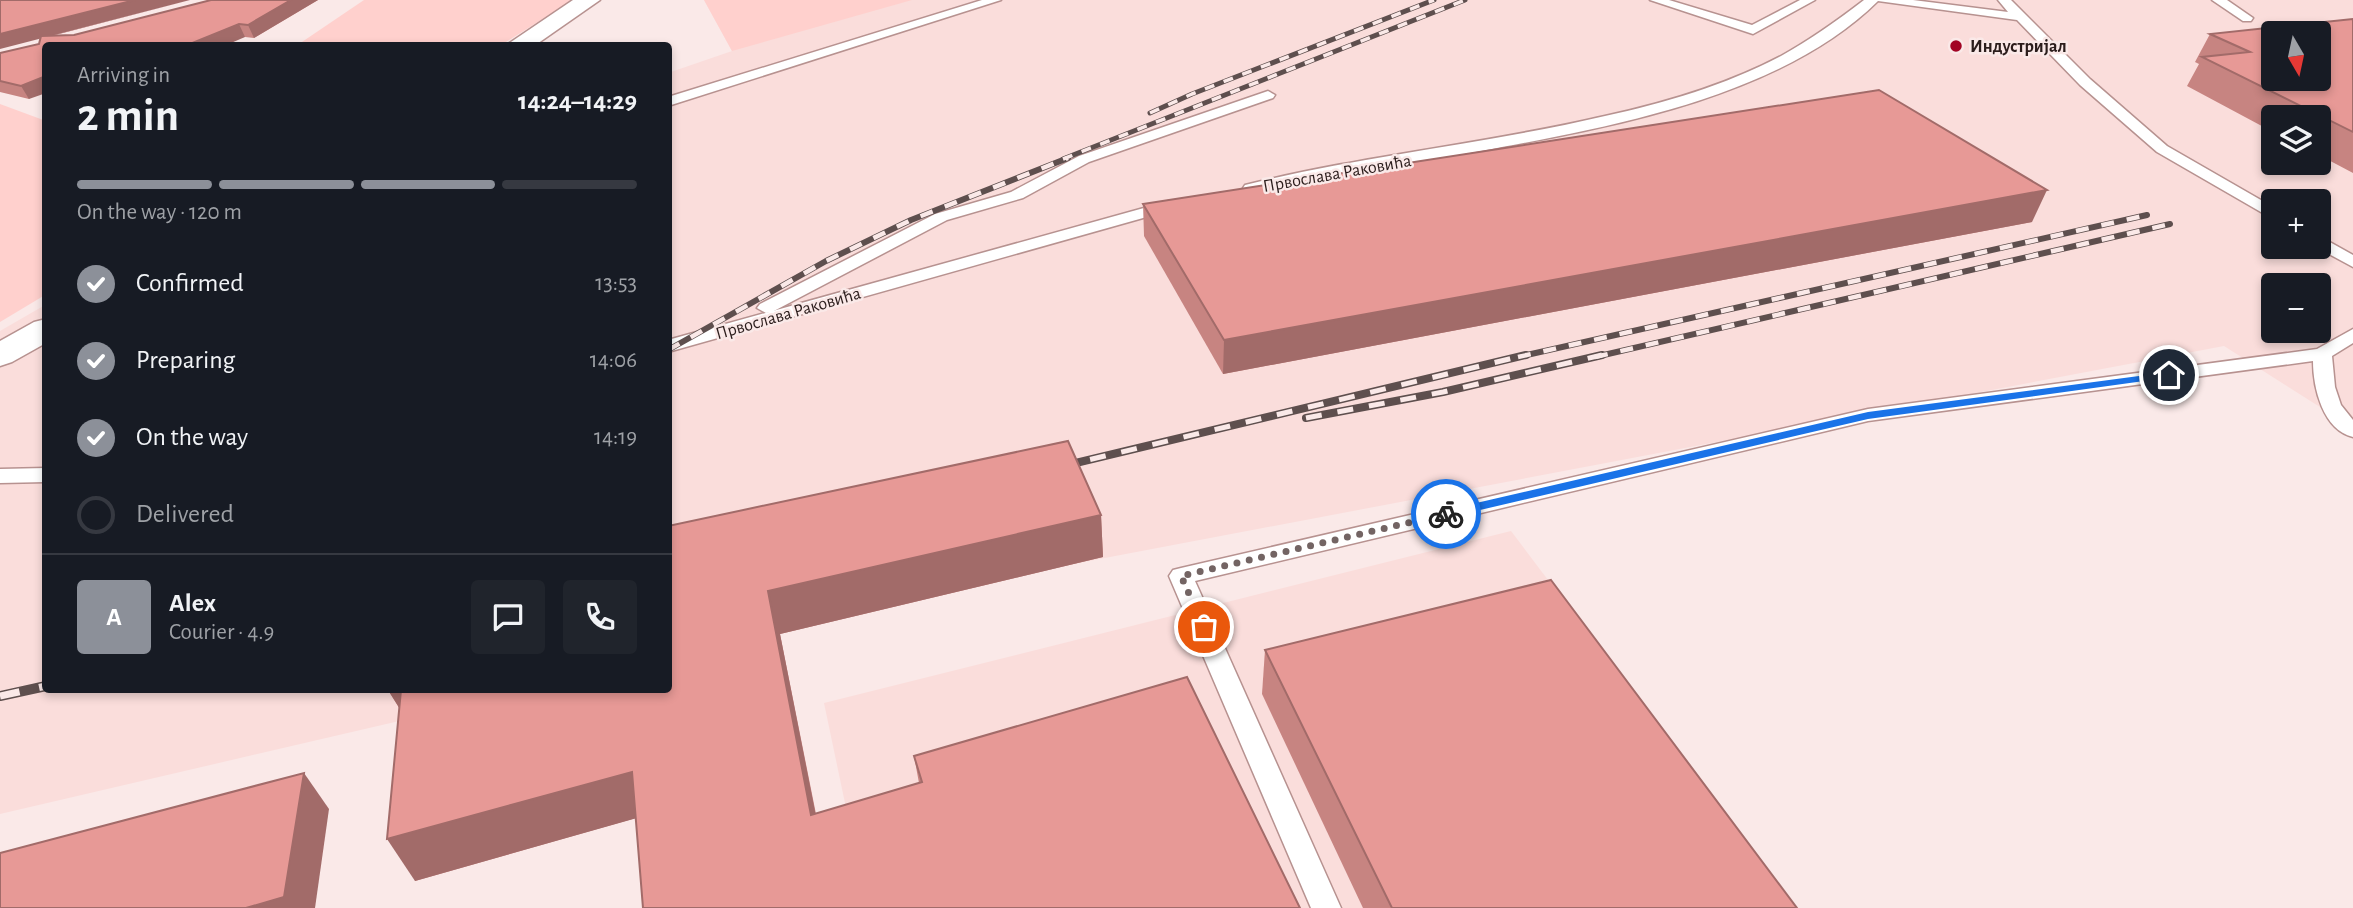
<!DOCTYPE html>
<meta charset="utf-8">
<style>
:root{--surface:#171b24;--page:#20242c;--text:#f1f3f6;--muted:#9ea1a6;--line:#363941;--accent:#8c9099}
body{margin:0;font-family:"Alegreya Sans",sans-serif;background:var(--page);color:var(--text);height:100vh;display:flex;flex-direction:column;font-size:26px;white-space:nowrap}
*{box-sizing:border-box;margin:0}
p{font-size:23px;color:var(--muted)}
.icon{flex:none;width:38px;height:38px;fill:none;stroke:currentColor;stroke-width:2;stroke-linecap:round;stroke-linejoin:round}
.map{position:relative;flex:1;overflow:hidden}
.side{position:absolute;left:42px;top:42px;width:630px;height:651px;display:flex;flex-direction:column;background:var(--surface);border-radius:7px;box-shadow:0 4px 10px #0003}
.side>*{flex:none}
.needle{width:46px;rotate:171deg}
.controls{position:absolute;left:2261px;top:21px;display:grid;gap:14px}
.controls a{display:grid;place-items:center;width:70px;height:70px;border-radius:7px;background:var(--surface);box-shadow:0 4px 10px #0003;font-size:35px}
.pin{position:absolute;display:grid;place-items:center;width:60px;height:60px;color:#fff;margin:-30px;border:4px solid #fff;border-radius:50%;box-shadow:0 2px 7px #0007}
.courier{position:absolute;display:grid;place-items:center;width:70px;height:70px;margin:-35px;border:5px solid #1a73e8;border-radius:50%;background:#fff;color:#222;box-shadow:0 2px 9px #0007}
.overview em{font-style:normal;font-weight:600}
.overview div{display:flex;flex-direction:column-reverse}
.overview{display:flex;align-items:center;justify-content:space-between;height:119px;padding:0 35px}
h1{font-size:46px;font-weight:600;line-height:52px}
.bar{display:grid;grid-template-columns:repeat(4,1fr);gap:10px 7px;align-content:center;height:84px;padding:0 35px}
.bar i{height:9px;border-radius:5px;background:var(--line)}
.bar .current{background:var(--accent)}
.bar p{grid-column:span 4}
.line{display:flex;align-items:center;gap:18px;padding:0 35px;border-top:2px solid var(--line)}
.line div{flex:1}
.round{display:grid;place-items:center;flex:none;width:74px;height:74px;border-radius:7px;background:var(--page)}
ol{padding:0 35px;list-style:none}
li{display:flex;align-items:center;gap:21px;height:77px}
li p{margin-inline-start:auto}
li .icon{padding:7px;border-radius:50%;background:var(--accent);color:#fff;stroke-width:4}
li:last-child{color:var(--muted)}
li i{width:38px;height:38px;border:4px solid var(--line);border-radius:50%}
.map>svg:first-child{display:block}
.built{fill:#fadddb;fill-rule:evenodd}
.green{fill:#ffd0cd}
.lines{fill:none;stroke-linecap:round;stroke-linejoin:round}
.lane-casing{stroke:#b79290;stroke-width:3}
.secondary-casing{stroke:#b79290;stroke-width:3}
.lane{fill:#fff;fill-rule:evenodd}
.secondary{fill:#fff;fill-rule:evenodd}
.rail-far3-casing{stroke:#5e4f4e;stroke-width:5}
.rail-far2-casing{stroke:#5e4f4e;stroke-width:6}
.rail-far1-casing{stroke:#5e4f4e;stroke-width:8}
.rail-casing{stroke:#5e4f4e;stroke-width:10}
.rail-far3{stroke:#fae9e8;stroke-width:3.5;stroke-dasharray:10;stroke-linecap:butt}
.rail-far2{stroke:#fae9e8;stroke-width:4.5;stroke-dasharray:13;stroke-linecap:butt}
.rail-far1{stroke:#fae9e8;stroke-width:5;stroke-dasharray:16;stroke-linecap:butt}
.rail{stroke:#fae9e8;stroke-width:7;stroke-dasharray:20;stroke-linecap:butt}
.wall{fill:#c78481}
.shaded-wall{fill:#a26b69}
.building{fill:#e79996;stroke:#a26b69;stroke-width:2;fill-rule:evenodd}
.route{fill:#1a73e8}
.done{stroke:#736463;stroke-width:7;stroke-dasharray:0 12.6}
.poi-dot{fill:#a20424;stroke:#fae9e8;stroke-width:2.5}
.labels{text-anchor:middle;stroke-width:5;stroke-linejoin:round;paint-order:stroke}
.far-poi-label{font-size:18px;font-weight:bold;fill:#2b1d1c;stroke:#fae9e8;text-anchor:start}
.far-street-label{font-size:18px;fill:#2b1d1c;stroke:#fae9e8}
</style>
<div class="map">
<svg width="2353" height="908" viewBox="0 0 2353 908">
<rect width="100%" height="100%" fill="#fae9e8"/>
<g class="built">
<path d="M704 0H2353V428L2224 346 1052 568 669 658 668 73 732 51ZM2273 33H2319V79H2273ZM2273 117H2319V163H2273ZM2273 201H2319V247H2273ZM2273 285H2319V331H2273Z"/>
<path d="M45 305 46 690H532L0 814V331Z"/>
<path d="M1511 531 1796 908H867L824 703Z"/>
</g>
<g class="green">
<path d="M364 0H573L501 45 296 46Z"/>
<path d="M704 0H912L732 51Z"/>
<path d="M0 104 46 121 45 295 0 322Z"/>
</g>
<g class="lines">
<g class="lane-casing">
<g id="lane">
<path d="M982 0H1001L668 106V97Z"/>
<path d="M1650 0H1669L1752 25 1800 0H1815L1753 34Z"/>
<path d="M1864 0H1913L2008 12 1998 0H2011L2090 79 2167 146 2273 207V219L2157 152 2080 85 2017 20 1878 1C1781 97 1610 127 1481 151 1404 165 1327 177 1251 193L1243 188 1245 185C1364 155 1486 144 1605 116 1665 103 1726 85 1781 56 1810 40 1838 20 1864 0Z"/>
<path d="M2212 0H2227L2253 18 2251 21H2243Z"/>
<path d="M1268 91 1275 95 1273 98 1089 162 1023 198 947 220 772 312 766 313 757 308 760 304 935 214 1011 192 1079 156Z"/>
<path d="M1169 201 1177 206 1175 209 668 352V340Z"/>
<path d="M2319 236 2353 255V267L2316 247H2319Z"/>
<path d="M2353 329V343L2332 356 2335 387 2341 405 2353 420V437C2323 430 2313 388 2313 361L1868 421 1195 581 1341 908H1311L1169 576 1173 570 1181 568 1868 409 2317 349Z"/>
<path d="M46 468V482L0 483V469Z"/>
</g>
</g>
<g class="secondary-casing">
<g id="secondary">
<path d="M573 0H600L534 46H505Z"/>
<path d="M46 319V343L12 362 0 366V341L34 322Z"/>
</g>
</g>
<use href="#lane" class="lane"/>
<use href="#secondary" class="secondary"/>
<g class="rail-far3-casing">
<g id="rail-far3">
<path d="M1150 113 1192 94 1434 0"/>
<path d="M1063 159 1465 0"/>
</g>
</g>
<g class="rail-far2-casing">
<g id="rail-far2">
<path d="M668 350 826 261 911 220 1068 158"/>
<path d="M1518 357 2147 215"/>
<path d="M1595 357 2170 224"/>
</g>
</g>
<g class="rail-far1-casing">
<g id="rail-far1">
<path d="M1306 418 1443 392 1602 355"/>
<path d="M1059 467 1526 355"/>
</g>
</g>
<g class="rail-casing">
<path id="rail" d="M0 696 46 686"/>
</g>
<use href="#rail-far3" class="rail-far3"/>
<use href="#rail-far2" class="rail-far2"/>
<use href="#rail-far1" class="rail-far1"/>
<use href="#rail" class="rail"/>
</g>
<g class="wall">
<path d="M190 0 53 35H74L211 0H318L254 38 245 37 46 46 29 99 0 92V53L39 44 40 39Z"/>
<path d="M2353 19V173L2319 155V117H2273V132L2187 86 2199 64 2195 62 2210 34Z"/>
<path d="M1143 204 2032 222 1223 374 1144 236Z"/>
<path d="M1101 515 1103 557 780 634 816 814 919 783 914 756 1300 908 636 818 415 881 400 709 388 690 668 526Z"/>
<path d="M1265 650 1797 908H1363L1262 694Z"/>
</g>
<g class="shaded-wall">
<path d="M135 0H190L0 49V34Z"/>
<path d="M291 0H318L254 38 248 25Z"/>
<path d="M239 24 245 37 224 46H185Z"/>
<path d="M46 76V93L29 99 21 86Z"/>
<path d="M2047 190 2032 222 1223 374 1224 340Z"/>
<path d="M1101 515 1103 557 780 634 824 857 811 815 768 591Z"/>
<path d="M388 690H411L408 722Z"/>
<path d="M632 772 651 814 415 881 387 839Z"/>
<path d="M304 773 329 809 315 908H246Z"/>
</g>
<g class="building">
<path d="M0 0H135L0 34Z"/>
<path d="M211 0H291L248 25 239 24 185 46H46V76L21 86 0 81V53L39 44 41 36 74 35Z"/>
<path d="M2353 19V132L2202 57 2250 52 2210 34ZM2273 33H2319V79H2273Z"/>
<path d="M1879 90 2047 190 1224 340 1143 204Z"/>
<path d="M1068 441 1101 515 768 591 811 815 922 782 914 756 1187 677 1300 908H643L632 772 387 839 401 690H668V526Z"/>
<path d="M1551 580 1797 908H1392L1265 650Z"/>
<path d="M304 773 284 897 246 908H0V853Z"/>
</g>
<path class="route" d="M2169 372H2173V377L1868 419 1446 518 1440 514 1446 510 1868 412Z"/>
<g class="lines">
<path class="done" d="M1204 627 1181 576 1446 514"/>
</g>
<circle class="poi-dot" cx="1956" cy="46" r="7"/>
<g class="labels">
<g class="far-poi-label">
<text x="1970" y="52">Индустријал</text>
</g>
<g class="far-street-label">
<text transform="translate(1337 173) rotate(-10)" y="6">Првослава Раковића</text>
<text transform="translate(788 313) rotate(-16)" y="6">Првослава Раковића</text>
</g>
</g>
</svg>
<div class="controls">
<a><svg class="needle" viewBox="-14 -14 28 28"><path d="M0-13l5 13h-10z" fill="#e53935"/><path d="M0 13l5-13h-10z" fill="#9ea1a6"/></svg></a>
<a><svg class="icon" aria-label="layers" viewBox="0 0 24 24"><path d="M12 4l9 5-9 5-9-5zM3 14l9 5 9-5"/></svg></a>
<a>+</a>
<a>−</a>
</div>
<div class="pin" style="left:1204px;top:627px;background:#ea580c"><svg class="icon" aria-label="bag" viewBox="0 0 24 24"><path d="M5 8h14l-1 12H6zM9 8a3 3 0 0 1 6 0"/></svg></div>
<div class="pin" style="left:2169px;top:375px;background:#1f2937"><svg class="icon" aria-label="home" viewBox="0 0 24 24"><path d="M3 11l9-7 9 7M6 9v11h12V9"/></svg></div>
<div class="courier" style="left:1446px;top:514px"><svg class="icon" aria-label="bike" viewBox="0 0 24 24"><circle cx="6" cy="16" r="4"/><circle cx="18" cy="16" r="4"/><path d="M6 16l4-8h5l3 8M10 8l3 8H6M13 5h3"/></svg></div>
<section class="side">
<div class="overview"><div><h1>2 min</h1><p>Arriving in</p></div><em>14:24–14:29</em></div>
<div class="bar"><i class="current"></i><i class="current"></i><i class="current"></i><i></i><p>On the way · 120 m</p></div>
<ol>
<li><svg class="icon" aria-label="check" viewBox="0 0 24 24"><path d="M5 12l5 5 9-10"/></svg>Confirmed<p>13:53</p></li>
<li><svg class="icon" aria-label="check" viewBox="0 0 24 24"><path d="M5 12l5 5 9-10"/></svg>Preparing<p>14:06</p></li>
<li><svg class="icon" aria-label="check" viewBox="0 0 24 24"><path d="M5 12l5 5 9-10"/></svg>On the way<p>14:19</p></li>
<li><i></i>Delivered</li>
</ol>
<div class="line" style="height:126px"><b class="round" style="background:var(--accent);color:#fff">A</b><div><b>Alex</b><p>Courier · 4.9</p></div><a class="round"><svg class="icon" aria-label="chat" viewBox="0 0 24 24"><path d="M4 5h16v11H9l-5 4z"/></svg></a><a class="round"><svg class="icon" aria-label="phone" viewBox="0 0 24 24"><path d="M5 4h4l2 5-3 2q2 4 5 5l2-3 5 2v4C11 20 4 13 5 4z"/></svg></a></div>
</section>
</div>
